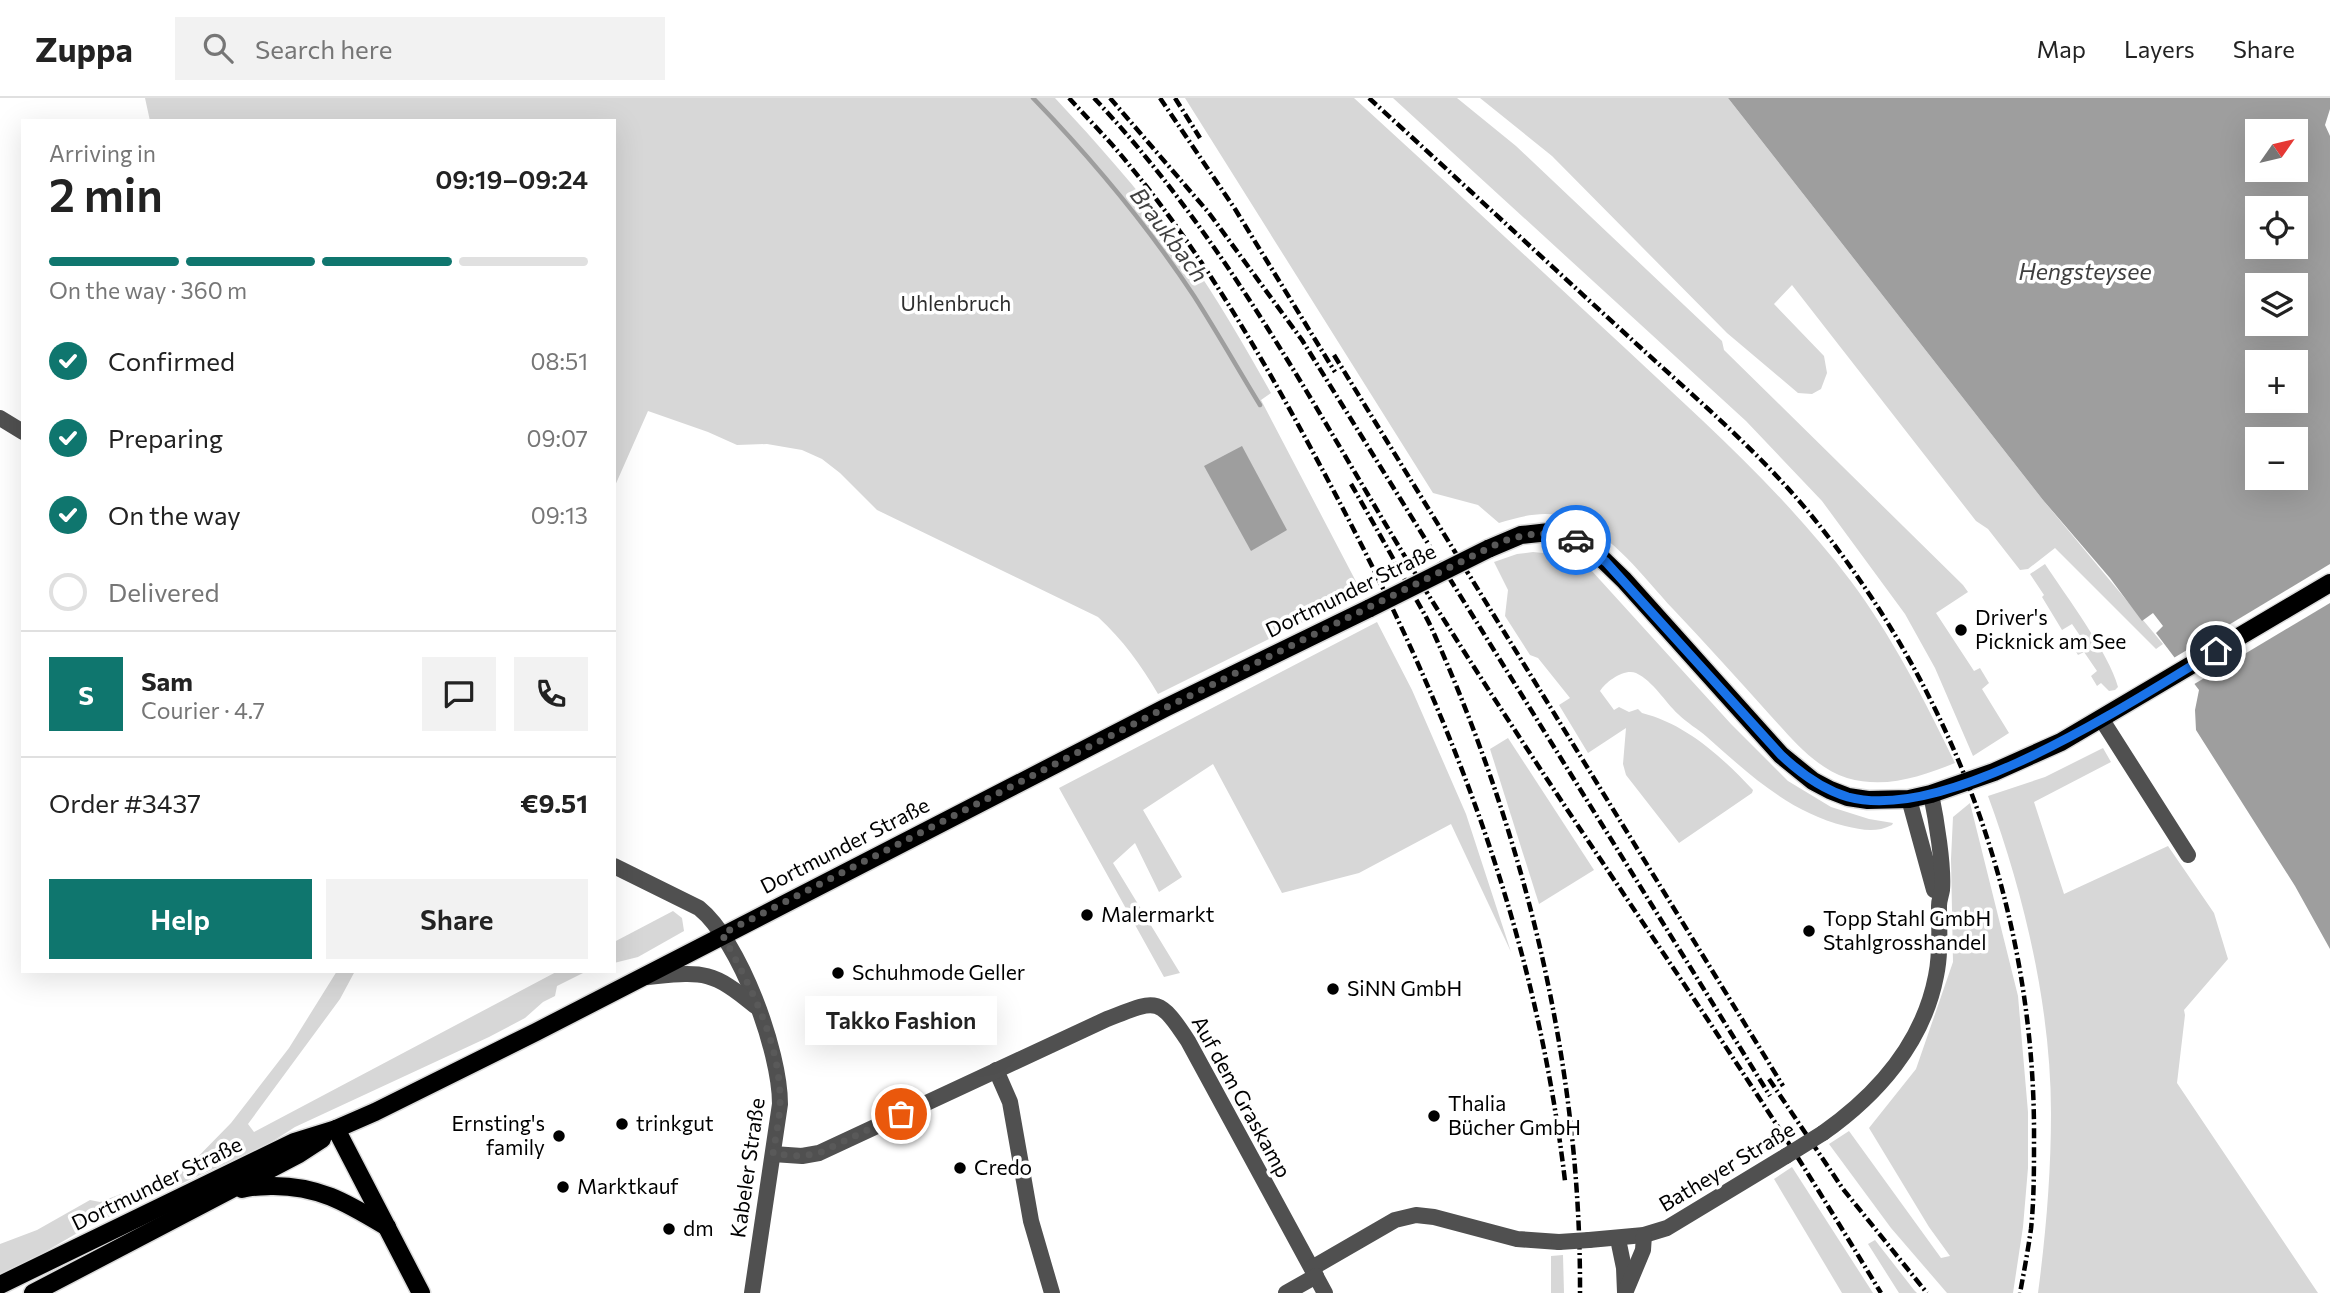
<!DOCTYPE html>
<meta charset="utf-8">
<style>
:root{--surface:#fff;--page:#f2f2f2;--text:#222;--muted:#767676;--line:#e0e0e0;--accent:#0f766e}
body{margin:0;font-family:Commissioner,sans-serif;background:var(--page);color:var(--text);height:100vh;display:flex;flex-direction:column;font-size:26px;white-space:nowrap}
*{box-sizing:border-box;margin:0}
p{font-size:23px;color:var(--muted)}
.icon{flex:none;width:38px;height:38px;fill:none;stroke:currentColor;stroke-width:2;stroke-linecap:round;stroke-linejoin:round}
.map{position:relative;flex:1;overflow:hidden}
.panel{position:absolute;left:21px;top:21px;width:595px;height:854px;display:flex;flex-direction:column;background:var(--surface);border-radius:0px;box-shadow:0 7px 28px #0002}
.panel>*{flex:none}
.needle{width:46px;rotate:56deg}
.fabs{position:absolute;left:2245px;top:21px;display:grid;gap:14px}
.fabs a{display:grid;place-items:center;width:63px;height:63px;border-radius:0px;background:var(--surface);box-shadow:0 7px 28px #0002;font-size:35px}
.pin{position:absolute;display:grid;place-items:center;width:60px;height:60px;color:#fff;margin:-30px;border:4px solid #fff;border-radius:50%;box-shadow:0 2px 7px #0007}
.courier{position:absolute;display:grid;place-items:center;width:70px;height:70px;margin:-35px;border:5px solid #1a73e8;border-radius:50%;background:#fff;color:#222;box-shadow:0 2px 9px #0007}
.bubble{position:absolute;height:49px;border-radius:0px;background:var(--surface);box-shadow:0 7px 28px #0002;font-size:23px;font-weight:600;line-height:49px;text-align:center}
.headline em{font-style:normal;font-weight:600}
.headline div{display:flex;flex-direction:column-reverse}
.headline{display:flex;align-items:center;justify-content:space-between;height:119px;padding:0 28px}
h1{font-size:46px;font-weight:600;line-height:52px}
.bar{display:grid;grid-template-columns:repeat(4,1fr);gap:10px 7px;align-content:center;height:84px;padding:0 28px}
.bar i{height:9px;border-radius:5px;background:var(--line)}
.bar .current{background:var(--accent)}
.bar p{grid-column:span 4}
.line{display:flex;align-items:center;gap:18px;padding:0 28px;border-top:2px solid var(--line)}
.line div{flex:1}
.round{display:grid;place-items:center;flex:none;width:74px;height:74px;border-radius:0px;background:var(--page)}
ol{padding:0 28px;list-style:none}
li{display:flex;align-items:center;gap:21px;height:77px}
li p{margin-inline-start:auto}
li .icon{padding:7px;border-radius:50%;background:var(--accent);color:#fff;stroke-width:4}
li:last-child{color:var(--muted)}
li i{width:38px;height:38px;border:4px solid var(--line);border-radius:50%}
.button{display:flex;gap:14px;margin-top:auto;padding:14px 28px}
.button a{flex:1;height:80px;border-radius:0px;background:var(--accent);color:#fff;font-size:28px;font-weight:600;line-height:80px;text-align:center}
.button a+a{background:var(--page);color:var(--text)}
header{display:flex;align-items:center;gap:42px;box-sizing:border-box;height:98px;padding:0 35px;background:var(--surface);border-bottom:2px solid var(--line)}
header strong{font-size:33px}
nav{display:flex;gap:38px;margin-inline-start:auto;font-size:24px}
.search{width:490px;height:63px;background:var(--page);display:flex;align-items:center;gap:18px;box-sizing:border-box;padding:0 24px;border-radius:0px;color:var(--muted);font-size:26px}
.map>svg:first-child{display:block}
.green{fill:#d7d7d7}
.water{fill:#9e9e9e;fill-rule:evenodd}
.pier{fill:#fff}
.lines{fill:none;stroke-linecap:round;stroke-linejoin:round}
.stream{stroke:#9e9e9e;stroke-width:4.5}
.major-casing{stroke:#dbdbdb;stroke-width:21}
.minor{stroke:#505050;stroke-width:16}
.major{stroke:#000;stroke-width:18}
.rail{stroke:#000;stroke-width:4.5;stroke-dasharray:10 3.5 2 3.5;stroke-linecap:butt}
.major-bridge-casing{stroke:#dbdbdb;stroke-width:21;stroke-linecap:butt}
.minor-bridge{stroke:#505050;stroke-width:16}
.major-bridge{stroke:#000;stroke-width:18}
.done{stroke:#595959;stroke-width:7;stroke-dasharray:0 12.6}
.route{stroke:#1a73e8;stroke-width:9}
.poi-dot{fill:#000;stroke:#fff;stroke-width:2.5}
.labels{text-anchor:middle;stroke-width:7;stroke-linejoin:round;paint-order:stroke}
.park-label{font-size:21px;fill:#2e2e2e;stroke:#fff}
.street-label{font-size:21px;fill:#000;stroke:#fff}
.poi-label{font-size:21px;fill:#000;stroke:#fff;text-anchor:start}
.water-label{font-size:23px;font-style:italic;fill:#3f3f3f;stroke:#fff}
</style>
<header>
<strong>Zuppa</strong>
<div class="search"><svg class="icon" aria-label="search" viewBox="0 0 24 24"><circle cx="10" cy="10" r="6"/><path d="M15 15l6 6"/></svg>Search here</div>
<nav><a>Map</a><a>Layers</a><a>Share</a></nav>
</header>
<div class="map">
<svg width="2330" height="1195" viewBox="0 0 2330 1195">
<rect width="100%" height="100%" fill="#fff"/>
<g class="green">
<path d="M145 0H1055C1097 45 1137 90 1174 140 1211 189 1241 242 1271 295L1261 302 1362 495 1158 596C1141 567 1123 542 1098 519L877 412 840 375 822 361 802 352 767 346 737 347 708 334 648 313 614 390V23H150Z"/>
<path d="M1185 0H1354C1445 83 1535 167 1626 251 1704 324 1784 395 1850 482 1892 538 1924 601 1955 665 1920 679 1885 691 1847 680 1814 669 1792 641 1770 617 1738 581 1706 546 1673 511 1643 479 1614 437 1571 421 1547 411 1522 418 1499 425L1478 407 1433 395Z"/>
<path d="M1393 0H1457L1516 48 1722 243 1724 252 1963 487 1968 494 1936 515 1974 573 1980 570 1989 585 1982 591 2009 635 1973 658 1935 570 1905 516 1822 403 1746 323Z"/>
<path d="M1480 0H1728L2043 402 2163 546 2156 551 2055 450 2028 471 2020 472 1988 431 1976 423 1792 187 1774 206 1824 258 1827 275 1821 291 1812 296 1798 295 1727 235 1552 58Z"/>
<path d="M1533 454 1563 457 1591 472 1731 626 1788 683 1831 709 1869 721 1893 725 1892 727C1876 735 1862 732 1845 728 1789 714 1750 677 1707 639 1698 631 1687 625 1678 616 1665 604 1653 583 1636 575 1625 570 1606 583 1600 593L1614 612 1619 609 1629 614 1638 611 1642 615C1686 626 1722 659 1753 692L1752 695 1679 745 1626 677 1623 666 1626 630 1588 655 1559 607 1570 600 1538 560 1530 557 1505 518 1508 492 1494 464 1517 456Z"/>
<path d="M2045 466C2066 498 2109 555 2118 589L2115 592 2109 593 2101 585 2097 588 2091 578 2097 573 2084 554 2078 557 2075 552 2085 545 2072 526 2062 532 2042 499 2044 497 2030 476Z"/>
<path d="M1377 524 1412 592 1466 716 1511 854 1451 726 1359 775 1282 795 1213 666 1143 712 1182 779 1159 794 1135 745 1113 765 1180 875 1164 879 1059 690Z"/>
<path d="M1508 640 1594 772 1539 806 1490 651Z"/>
<path d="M2103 650 2111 664 2034 704 2064 796 2168 748 2214 815 2228 861 2184 912 2185 917 2177 985 2318 1195H2038C2046 1135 2051 1075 2051 1015 2051 909 2024 796 1988 698L2045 679Z"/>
<path d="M1970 705 2018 898 2028 1014V1070L2023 1129 2013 1195H1947L1891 1130 1829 1046 1849 1033 1941 1160 1950 1158 1929 1129 1869 1030 1916 971 1953 864 1951 761 1953 719Z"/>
<path d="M673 813 682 820 684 833 638 859 614 865V844Z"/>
<path d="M337 873H355L340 901 248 1026 254 1034 558 873H587L557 888 555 898 543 904 525 920 489 939 295 1029 270 1045 91 1127 43 1155 0 1176V1146L37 1132 90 1102 100 1104 186 1071 231 1025 289 950Z"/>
<path d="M1792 1069 1873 1195H1842L1774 1081Z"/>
<path d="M1875 1142 1914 1192 1917 1195H1899L1868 1146Z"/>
<path d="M1563 1157 1564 1195H1551V1158Z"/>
</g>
<g class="water">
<path d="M1728 0H2330V11L2325 27 2330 38V851L2295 788 2196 632 2195 612 2199 592 2156 535 2163 528 2153 515 2142 523 2110 480 2043 402ZM2258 33H2296V72H2258ZM2258 110H2296V149H2258ZM2258 187H2296V226H2258ZM2258 264H2296V303H2258ZM2258 341H2296V380H2258Z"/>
<path d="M1242 348 1287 432 1251 453 1204 368Z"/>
</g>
<path class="pier" d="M2330 466V505L2191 588 2172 561Z"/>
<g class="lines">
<path class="stream" d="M1033 0C1092 61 1147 127 1194 198 1217 234 1238 271 1260 307"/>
<g class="major-casing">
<g id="major">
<path d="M1488 451 1521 437 1549 434 1577 442 1592 451 1624 482 1781 657 1813 683 1830 692 1848 699 1868 702 1909 701 1931 696 1994 674 2061 644 2330 485"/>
<path d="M336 1031 421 1195"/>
<path d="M242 1091C251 1088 260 1089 270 1088 318 1087 347 1105 387 1129"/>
<path d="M0 1187 294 1044 336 1031 375 1014 536 934 1165 610 1370 510"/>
<path d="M33 1195 299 1056 322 1041"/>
</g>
</g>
<g class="minor">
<path d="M0 320 23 334"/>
<path d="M2102 622 2188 757"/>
<path d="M1909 701 1934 792"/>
<path d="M614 768 699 810C740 843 780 953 780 1006L752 1195"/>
<path d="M647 879C702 874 711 871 755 908"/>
<path d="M996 972 1010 1004 1031 1123 1052 1195"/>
<path d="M1823 1035C1877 997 1923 945 1936 878 1941 855 1939 831 1939 808 1939 802 1941 798 1942 792 1944 768 1936 720 1931 696"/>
<path d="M773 1056 802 1058 819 1055 1107 921C1156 902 1158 897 1188 943L1325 1195"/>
<path d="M1618 1141 1624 1170 1625 1194"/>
<path d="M1589 1142 1644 1137 1667 1130 1786 1058"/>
<path d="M1312 1170 1395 1122 1416 1117 1434 1119 1517 1141 1559 1144"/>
<path d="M1286 1195 1316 1178"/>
<path d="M1625 1195 1643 1152 1644 1137"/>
</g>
<use href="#major" class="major"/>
<g class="rail">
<path d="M1069 0C1089 22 1111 44 1130 68 1210 165 1271 275 1330 386 1449 611 1535 828 1565 1083"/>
<path d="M1094 0C1240 155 1333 347 1446 525 1551 692 1664 853 1771 1018 1809 1076 1845 1136 1881 1195"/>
<path d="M1110 0 1209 115 1302 242 1770 998"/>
<path d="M1160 0 1235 111 1335 274"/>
<path d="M1175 0 1200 40"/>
<path d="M1369 0C1460 83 1550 167 1641 250 1699 303 1760 355 1811 417 1955 594 2036 815 2034 1044 2034 1073 2034 1102 2031 1131 2028 1152 2024 1174 2020 1195"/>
<path d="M1334 257 1783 988"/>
<path d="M1351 386C1369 417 1386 448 1403 478 1412 495 1423 512 1431 529 1525 738 1581 966 1580 1195"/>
<path d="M1769 981 1843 1091 1927 1195"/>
</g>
<g class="major-bridge-casing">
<path id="major-bridge" d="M1370 510 1488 451"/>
</g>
<g class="minor-bridge">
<path d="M1786 1058 1823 1035"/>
<path d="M1559 1144 1589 1142"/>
</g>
<use href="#major-bridge" class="major-bridge"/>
</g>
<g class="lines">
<path class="done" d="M901 1016 819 1055 802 1058 773 1056C776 1036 781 1016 780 997 778 939 749 886 722 836L1165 610 1503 443C1529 435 1550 432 1576 442"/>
<path class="route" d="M1576 442 1606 464 1781 657C1800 675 1821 691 1848 699 1948 726 2131 604 2216 553"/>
</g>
<g class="poi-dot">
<circle cx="1961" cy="532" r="7"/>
<circle cx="1087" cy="817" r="7"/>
<circle cx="1809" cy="833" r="7"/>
<circle cx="838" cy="875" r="7"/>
<circle cx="1333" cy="891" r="7"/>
<circle cx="1434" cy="1018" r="7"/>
<circle cx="622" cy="1026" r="7"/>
<circle cx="559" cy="1038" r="7"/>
<circle cx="960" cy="1070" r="7"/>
<circle cx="563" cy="1089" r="7"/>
<circle cx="669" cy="1131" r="7"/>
</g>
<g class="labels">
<g class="park-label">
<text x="956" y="213">Uhlenbruch</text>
</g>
<g class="street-label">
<text transform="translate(1351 493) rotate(-26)" y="7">Dortmunder Straße</text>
<text transform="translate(845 748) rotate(-27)" y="7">Dortmunder Straße</text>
<text transform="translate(1241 999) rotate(61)" y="7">Auf dem Graskamp</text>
<text transform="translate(1727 1069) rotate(-31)" y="7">Batheyer Straße</text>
<text transform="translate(748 1070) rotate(-82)" y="7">Kabeler Straße</text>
<text transform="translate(157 1086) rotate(-26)" y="7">Dortmunder Straße</text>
</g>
<g class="poi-label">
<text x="1975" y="527">Driver's<tspan x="1975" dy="24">Picknick am See</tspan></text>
<text x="1101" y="824">Malermarkt</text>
<text x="1823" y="828">Topp Stahl GmbH<tspan x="1823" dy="24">Stahlgrosshandel</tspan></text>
<text x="852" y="882">Schuhmode Geller</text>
<text x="1347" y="898">SiNN GmbH</text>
<text x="1448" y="1013">Thalia<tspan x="1448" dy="24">Bücher GmbH</tspan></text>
<text x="545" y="1033" text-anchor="end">Ernsting's<tspan x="545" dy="24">family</tspan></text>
<text x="636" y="1033">trinkgut</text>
<text x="974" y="1077">Credo</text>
<text x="577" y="1096">Marktkauf</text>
<text x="683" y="1138">dm</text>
</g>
<g class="water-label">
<text transform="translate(1169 137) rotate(53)" y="8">Braukbach</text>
<text x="2085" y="182">Hengsteysee</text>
</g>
</g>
</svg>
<div class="fabs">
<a><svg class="needle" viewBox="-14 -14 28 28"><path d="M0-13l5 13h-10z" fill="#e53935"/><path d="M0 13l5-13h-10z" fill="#767676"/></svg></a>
<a><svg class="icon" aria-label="locate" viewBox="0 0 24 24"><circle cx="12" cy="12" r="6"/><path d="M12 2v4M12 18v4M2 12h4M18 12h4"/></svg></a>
<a><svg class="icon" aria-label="layers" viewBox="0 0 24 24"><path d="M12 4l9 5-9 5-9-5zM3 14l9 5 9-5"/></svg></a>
<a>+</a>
<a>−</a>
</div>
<div class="pin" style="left:901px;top:1016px;background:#ea580c"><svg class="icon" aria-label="bag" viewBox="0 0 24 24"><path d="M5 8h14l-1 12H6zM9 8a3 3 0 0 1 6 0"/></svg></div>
<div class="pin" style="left:2216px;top:553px;background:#1f2937"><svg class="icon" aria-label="home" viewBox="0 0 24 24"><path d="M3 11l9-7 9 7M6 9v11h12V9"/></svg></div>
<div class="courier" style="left:1576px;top:442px"><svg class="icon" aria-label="car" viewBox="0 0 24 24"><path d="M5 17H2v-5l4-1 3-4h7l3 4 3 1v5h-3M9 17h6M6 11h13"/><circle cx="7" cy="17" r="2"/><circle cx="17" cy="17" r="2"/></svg></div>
<div class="bubble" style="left:805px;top:898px;width:192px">Takko Fashion</div>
<section class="panel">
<div class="headline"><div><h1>2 min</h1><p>Arriving in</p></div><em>09:19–09:24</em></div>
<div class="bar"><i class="current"></i><i class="current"></i><i class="current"></i><i></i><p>On the way · 360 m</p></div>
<ol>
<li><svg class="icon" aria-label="check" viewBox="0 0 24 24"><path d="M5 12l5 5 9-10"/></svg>Confirmed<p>08:51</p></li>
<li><svg class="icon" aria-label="check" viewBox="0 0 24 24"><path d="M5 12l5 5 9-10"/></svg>Preparing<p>09:07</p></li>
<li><svg class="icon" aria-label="check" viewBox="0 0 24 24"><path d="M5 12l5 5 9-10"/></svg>On the way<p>09:13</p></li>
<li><i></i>Delivered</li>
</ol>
<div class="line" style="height:126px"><b class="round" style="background:var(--accent);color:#fff">S</b><div><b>Sam</b><p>Courier · 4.7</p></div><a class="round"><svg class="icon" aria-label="chat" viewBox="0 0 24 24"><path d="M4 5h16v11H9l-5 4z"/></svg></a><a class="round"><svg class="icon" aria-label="phone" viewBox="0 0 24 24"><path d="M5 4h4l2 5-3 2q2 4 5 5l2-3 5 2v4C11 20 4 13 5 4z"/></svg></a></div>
<div class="line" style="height:91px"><div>Order #3437</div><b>€9.51</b></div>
<div class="button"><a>Help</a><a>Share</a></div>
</section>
</div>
